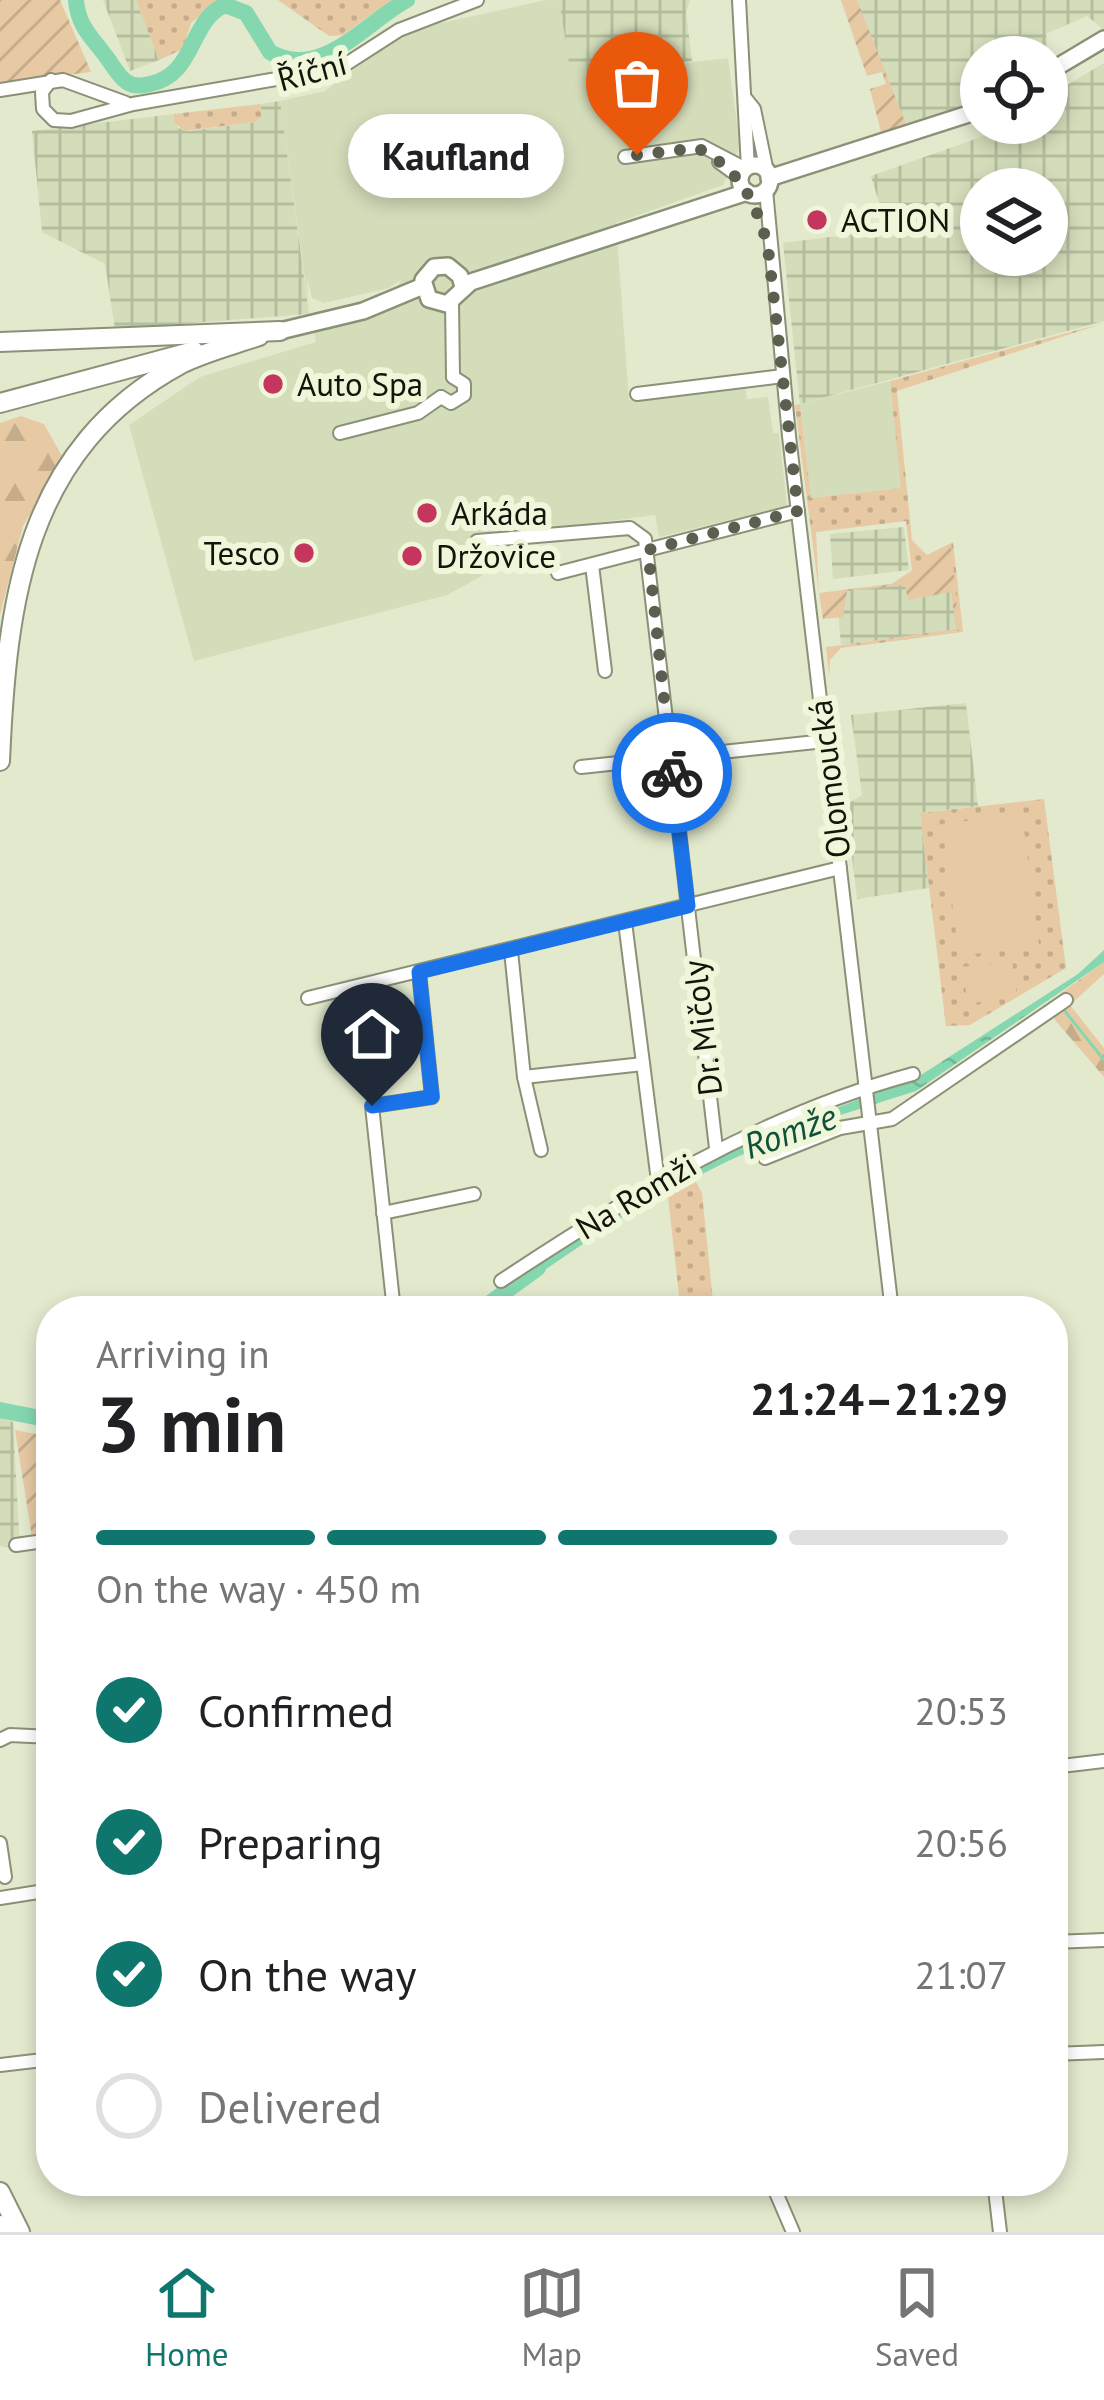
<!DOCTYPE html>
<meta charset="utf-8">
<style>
:root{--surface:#fff;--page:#f6f6f6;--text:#202124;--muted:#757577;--line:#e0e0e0;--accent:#0f766e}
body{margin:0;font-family:"PT Sans",sans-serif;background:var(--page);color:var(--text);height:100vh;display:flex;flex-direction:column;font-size:45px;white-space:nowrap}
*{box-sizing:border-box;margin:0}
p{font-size:39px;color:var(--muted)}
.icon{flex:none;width:66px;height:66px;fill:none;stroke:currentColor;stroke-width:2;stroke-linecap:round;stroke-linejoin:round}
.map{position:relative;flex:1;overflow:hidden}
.panel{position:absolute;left:36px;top:1296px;width:1032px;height:900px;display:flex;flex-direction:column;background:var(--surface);border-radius:48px;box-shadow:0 6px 18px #0003}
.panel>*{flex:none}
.controls{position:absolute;left:960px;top:36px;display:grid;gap:24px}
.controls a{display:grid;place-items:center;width:108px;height:108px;border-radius:50%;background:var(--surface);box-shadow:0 6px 18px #0003;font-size:60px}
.pin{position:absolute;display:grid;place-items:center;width:102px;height:102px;color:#fff;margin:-123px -51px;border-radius:50% 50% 50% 0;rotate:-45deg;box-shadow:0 0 12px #0007}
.pin .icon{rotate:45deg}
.courier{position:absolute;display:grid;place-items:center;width:120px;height:120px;margin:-60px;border:9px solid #1a73e8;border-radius:50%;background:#fff;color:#222;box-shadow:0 3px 15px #0007}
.bubble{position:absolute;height:84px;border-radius:42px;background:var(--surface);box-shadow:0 6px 18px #0003;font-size:39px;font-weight:700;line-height:84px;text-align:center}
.headline em{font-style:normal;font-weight:700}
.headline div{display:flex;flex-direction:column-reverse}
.headline{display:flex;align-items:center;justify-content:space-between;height:204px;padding:0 60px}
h1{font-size:78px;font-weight:700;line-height:90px}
.bar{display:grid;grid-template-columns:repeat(4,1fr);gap:18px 12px;align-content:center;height:144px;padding:0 60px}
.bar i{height:15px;border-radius:9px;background:var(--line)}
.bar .current{background:var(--accent)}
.bar p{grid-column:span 4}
ol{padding:0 60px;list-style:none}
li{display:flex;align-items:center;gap:36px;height:132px}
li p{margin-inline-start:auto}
li .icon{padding:12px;border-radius:50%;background:var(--accent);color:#fff;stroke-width:4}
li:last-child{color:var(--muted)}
li i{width:66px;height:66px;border:6px solid var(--line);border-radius:50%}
.tab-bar{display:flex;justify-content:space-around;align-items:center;height:168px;border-top:3px solid var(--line);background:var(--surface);font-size:33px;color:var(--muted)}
.tab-bar a{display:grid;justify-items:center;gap:6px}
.tab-bar .current{color:var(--accent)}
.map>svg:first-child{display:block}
.built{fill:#d4ddba}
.industrial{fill:url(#industrial-grid);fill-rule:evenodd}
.grass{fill:url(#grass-dots)}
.forest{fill:url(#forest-firs)}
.garden{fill:url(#garden-furrows)}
.pitch{fill:#e7caa4}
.water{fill:url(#water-ripples)}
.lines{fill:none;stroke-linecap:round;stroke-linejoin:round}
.stream{stroke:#85d7b0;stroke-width:3}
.river{stroke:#85d7b0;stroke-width:16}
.minor-casing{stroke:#8a9177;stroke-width:16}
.major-casing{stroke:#8a9177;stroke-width:20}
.highway-casing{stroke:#8a9177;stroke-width:22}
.minor{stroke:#fff;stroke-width:12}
.major{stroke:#fff;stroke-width:15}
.highway{stroke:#fff;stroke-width:18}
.done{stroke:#5b5f4f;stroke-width:12;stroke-dasharray:0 21.6}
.route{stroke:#1a73e8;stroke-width:15}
.poi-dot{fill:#c5365f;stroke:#eff6da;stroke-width:4.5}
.labels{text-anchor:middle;stroke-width:12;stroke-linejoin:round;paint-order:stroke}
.street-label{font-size:33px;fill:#13150b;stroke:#eff6da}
.poi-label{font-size:33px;fill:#13150b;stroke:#eff6da;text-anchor:start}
.water-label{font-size:36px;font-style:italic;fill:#105139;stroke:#eff6da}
</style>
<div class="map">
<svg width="1104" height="2232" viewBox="0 0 1104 2232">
<defs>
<pattern id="industrial-grid" width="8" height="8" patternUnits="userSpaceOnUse" patternTransform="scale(3)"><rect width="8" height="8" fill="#d4ddba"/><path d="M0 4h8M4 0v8" fill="none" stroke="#b5bd9f"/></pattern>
<pattern id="grass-dots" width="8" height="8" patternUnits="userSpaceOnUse" patternTransform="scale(3)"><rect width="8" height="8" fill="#e7caa4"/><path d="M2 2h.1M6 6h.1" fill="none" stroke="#c5ad8c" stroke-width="1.8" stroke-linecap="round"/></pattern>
<pattern id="forest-firs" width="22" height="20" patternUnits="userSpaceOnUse" patternTransform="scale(3)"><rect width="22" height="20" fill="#e7caa4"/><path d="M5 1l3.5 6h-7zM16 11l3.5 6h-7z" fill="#c5ad8c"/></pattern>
<pattern id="garden-furrows" width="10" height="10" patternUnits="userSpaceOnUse" patternTransform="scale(3)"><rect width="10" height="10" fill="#e7caa4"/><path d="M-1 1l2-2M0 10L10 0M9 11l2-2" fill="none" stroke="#c5ad8c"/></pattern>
<pattern id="water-ripples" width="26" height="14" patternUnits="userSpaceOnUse" patternTransform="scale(3)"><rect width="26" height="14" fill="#85d7b0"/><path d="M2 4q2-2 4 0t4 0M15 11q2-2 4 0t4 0" fill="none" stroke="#72b896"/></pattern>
</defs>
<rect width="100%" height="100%" fill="#e2e9cd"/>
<g class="built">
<path d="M546 0H559L572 76 728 58 740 146 723 185 616 223 629 400 745 386 747 399 768 397 773 433H779L787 506 659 537 655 515 486 537 482 576 447 595 194 661 129 425 200 377 316 342 310 314 394 293 401 280 389 288 324 303 312 298 307 278 309 309 280 101 325 91 405 31Z"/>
<path d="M890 381 902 488 811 498 800 404Z"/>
</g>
<g class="industrial">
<path d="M103 0H136L159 60 130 71Z"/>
<path d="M559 0H690L686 12 692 61 571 76Z"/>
<path d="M856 0H1104V30L1087 16 1046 34 1048 54 1047 59 981 57V100L907 127Z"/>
<path d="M1104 63V321L800 404 783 243 853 234 885 222 871 176 981 137 1005 123H1047V97ZM981 189H1047V255H981Z"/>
<path d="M280 101 309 314 115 329 105 264 42 232 32 131 174 114 178 128 189 131 256 122 262 117 260 104Z"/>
<path d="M904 527 909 570 833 579 830 534Z"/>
<path d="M951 544 959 631 841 645 836 591 892 584Z"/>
<path d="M966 703 978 806 920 813 929 888 857 899 846 805 862 795 851 715Z"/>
<path d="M0 1418 13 1422 20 1549 0 1546Z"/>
</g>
<g class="grass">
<path d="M136 0H219L191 23 183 49 159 60Z"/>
<path d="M278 0H391L343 35 329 36Z"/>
<path d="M260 104 262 117 256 122 184 131 174 122V114Z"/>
<path d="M1104 323 897 391 912 540 927 555 953 542 963 632 841 648 830 660 829 676 826 647 959 631 951 546 912 571 906 521 816 532 819 593 795 405 800 404 811 498 901 488 890 381Z"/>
<path d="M1044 799 1066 968 970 1025 946 1026 920 813Z"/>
<path d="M696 1182 702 1193 714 1311H652L680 1304 668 1197Z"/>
</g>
<g class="forest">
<path d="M21 416 44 424 63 458 23 526 0 615V423Z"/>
<path d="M1104 962V974L1070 1005 1104 1048V1077L1043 1006Z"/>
</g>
<g class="garden">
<path d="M0 0H60L91 72 0 84Z"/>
<path d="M841 0H857L907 127 882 136 870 89 886 84 882 72 867 76Z"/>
<path d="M951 544 959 631 841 645 956 629 951 592 908 600 905 585 847 591 843 617 823 619 819 593 892 584Z"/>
<path d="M15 1430 51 1437V1531L32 1537Z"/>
</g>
<g class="pitch">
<path d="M1022 814 1039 945 959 956 942 824Z"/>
<path d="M1012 961 1017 996 968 1004 962 967Z"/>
</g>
<path class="water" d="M1104 950V962L916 1091 809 1125 728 1161 639 1206 524 1284 518 1276 579 1233 717 1155 921 1075 1078 974Z"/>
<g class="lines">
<path class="stream" d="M1064 1010 1104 1060"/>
<g class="river">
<path d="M76 0C78 30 97 41 112 65 123 81 129 89 150 84 196 75 189 20 225 5L246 13 270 52C321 82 367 21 407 0"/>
<path d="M479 1311 538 1268"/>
<path d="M0 1410 51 1420"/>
</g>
<g class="minor-casing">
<g id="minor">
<path d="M739 0 748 168"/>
<path d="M51 80 42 92 43 109 54 120 71 121 133 104 340 68 399 30 477 0"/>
<path d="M0 90 63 80 126 103"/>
<path d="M746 99 754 109 767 172"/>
<path d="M625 157 702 146 746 169"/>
<path d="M719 162 741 178"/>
<path d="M766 190 789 436 892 1311"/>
<path d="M452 302 453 377"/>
<path d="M637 394 783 376"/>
<path d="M441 397 451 403 464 395V384L453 377"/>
<path d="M340 433 418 413 441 397"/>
<path d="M477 541 630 528 645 539 716 1148"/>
<path d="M592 565 605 671"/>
<path d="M558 573 798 511"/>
<path d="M581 767 825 741"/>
<path d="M625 922 658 1181"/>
<path d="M511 951 524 1077 643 1064"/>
<path d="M308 998 840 868"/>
<path d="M524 1077 541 1150"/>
<path d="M765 1158 840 1128 892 1119 1066 1000"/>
<path d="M383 1213 474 1194"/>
<path d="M501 1281C631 1195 761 1115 913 1074"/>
<path d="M394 1311 372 1106 432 1097 419 972"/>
<path d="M16 1545 51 1540"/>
<path d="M0 1740 10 1735 51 1737"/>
<path d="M1053 1767 1104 1761"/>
<path d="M0 1843 5 1877"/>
<path d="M0 1898 51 1890"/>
<path d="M1053 1942 1104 1940"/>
<path d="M1053 2054 1104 2052"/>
<path d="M0 2065 51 2059"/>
<path d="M771 2181 793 2232"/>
<path d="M994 2181 1000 2232"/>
</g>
</g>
<g class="major-casing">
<g id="major">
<path d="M1047 73 1104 39"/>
<circle cx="755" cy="180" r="15"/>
<path d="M769 178 981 110"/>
<path d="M463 287 460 276 448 266 434 267 423 280 429 299 447 304 471 282 747 192"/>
<path d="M280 331 363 311 423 286"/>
</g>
</g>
<g class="highway-casing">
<g id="highway">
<path d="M0 342 280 331"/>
<path d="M0 403 194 351"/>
<path d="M0 761C7 601 24 449 181 364 205 352 233 345 259 336"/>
<path d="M0 2192 20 2232"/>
<path d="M0 2225 3 2232"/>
</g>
</g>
<use href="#minor" class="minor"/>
<use href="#major" class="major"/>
<use href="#highway" class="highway"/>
</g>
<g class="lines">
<path class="done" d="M637 155 697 148C740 169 757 203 768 248L798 511 648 550 672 773"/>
<path class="route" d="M372 1106 432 1097 419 972 688 906 672 773"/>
</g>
<g class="poi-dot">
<circle cx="817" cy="220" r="12"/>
<circle cx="273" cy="384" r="12"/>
<circle cx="427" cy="513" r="12"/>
<circle cx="304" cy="553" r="12"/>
<circle cx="412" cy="556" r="12"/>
</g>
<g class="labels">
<g class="street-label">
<text transform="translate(312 71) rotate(-15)" y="12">Říční</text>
<text transform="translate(829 779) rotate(-97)" y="12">Olomoucká</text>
<text transform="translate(702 1028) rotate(-97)" y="12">Dr. Mičoly</text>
<text transform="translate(636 1196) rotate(-31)" y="12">Na Romži</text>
</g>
<g class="poi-label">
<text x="841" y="232">ACTION</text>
<text x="297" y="396">Auto Spa</text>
<text x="451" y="525">Arkáda</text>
<text x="280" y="565" text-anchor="end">Tesco</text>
<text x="436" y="568">Držovice</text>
</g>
<g class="water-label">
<text transform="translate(790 1131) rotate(-20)" y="13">Romže</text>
</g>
</g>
</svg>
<div class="controls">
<a><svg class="icon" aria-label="locate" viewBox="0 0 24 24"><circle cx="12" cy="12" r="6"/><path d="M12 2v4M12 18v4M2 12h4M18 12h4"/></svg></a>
<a><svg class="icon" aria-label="layers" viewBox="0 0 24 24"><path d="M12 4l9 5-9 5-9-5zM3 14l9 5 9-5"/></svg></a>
</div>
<div class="pin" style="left:637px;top:155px;background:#ea580c"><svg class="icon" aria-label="bag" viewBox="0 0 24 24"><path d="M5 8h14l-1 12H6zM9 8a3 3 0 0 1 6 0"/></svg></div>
<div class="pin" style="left:372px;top:1106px;background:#1f2937"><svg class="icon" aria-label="home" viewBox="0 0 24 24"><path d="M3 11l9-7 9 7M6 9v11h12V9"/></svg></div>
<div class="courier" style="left:672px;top:773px"><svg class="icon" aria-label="bike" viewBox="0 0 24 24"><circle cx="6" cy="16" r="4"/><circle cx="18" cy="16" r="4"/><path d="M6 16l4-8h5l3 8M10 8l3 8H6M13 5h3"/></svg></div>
<div class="bubble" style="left:348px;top:114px;width:216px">Kaufland</div>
<section class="panel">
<div class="headline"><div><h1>3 min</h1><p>Arriving in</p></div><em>21:24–21:29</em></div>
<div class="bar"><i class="current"></i><i class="current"></i><i class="current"></i><i></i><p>On the way · 450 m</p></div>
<ol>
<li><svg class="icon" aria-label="check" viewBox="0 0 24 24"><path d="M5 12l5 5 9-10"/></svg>Confirmed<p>20:53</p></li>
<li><svg class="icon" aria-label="check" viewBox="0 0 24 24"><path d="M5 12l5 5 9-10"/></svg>Preparing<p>20:56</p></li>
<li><svg class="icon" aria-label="check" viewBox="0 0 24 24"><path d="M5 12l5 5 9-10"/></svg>On the way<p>21:07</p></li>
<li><i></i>Delivered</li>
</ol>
</section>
</div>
<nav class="tab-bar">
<a class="current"><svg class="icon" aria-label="home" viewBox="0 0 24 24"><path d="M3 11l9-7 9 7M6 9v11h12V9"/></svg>Home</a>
<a><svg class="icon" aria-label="map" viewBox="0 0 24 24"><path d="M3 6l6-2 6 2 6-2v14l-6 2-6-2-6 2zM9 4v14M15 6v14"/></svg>Map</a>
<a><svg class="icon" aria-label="saved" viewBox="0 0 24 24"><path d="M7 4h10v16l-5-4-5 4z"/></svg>Saved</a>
</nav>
